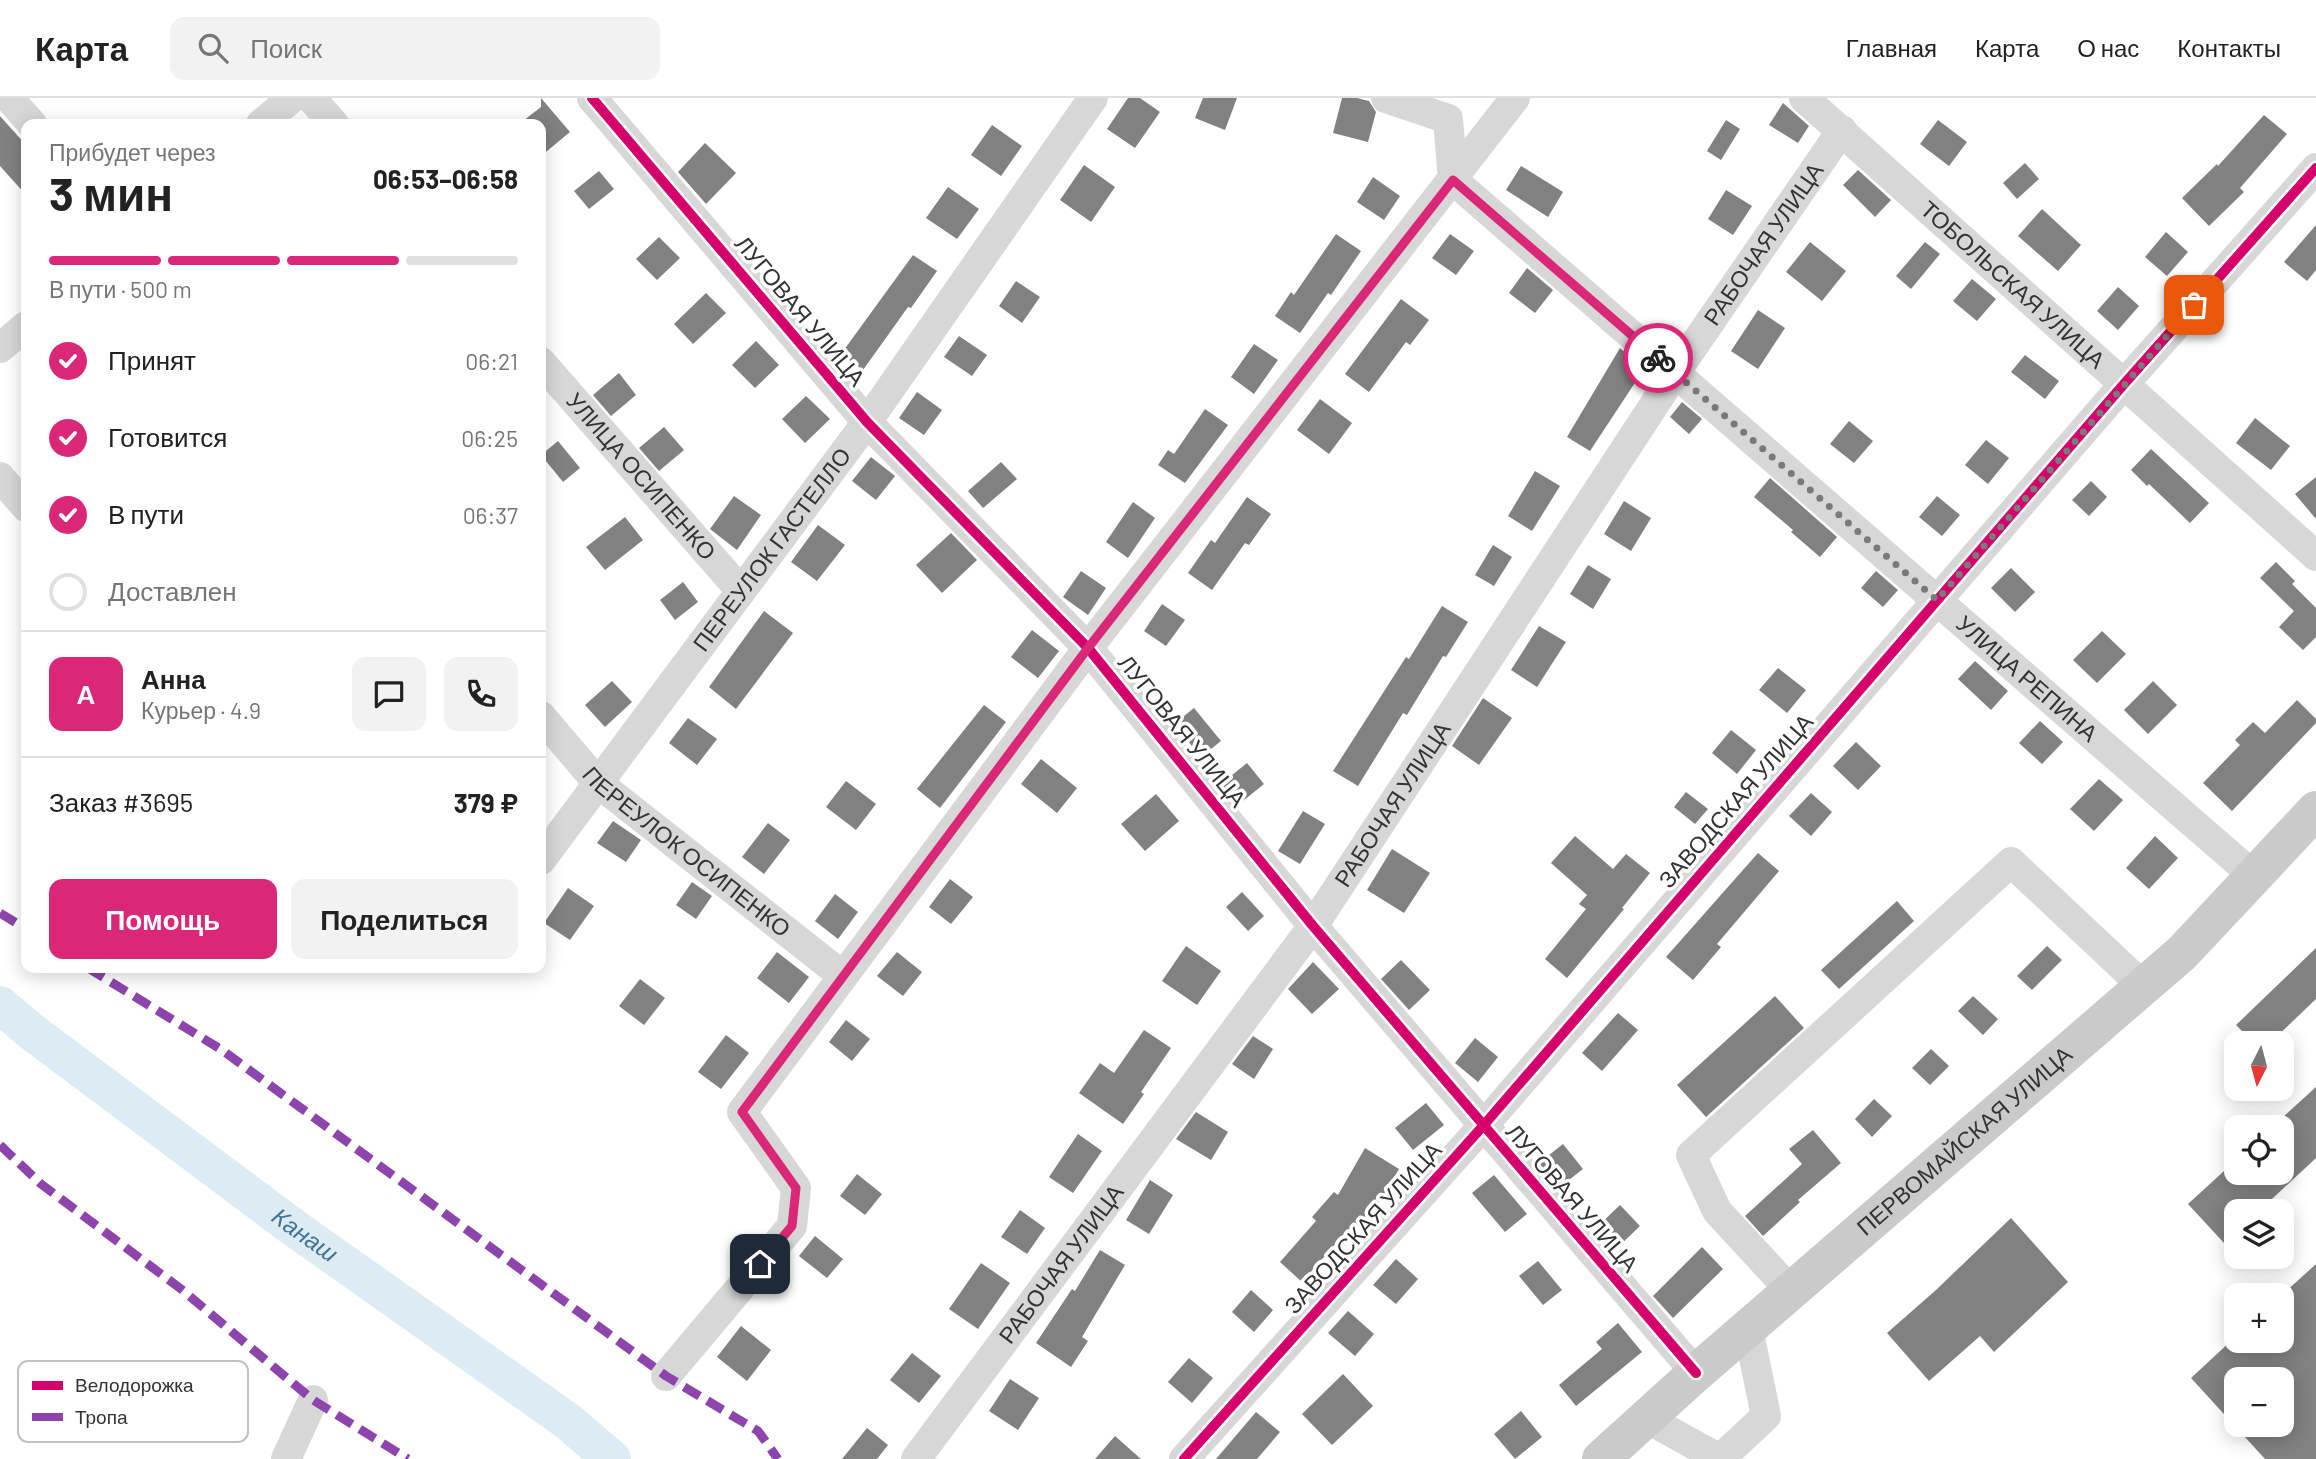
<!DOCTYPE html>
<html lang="ru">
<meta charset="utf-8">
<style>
:root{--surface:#fff;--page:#f2f2f2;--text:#222;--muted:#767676;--line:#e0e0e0;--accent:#db2777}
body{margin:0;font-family:Barlow,sans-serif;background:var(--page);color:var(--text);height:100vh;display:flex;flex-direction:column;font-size:26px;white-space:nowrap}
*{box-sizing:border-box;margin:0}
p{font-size:23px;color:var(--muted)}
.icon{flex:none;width:38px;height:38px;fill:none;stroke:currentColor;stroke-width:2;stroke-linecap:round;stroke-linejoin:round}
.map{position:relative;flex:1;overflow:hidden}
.sheet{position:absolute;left:21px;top:21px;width:525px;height:854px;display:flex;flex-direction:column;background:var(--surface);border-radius:14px;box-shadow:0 4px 18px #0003}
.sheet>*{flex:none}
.needle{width:46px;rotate:186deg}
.buttons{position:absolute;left:2224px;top:933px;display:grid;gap:14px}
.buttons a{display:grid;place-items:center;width:70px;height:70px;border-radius:14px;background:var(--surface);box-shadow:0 4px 18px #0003;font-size:35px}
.pin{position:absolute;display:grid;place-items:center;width:60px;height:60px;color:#fff;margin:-30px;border-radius:14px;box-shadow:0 4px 10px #0006}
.courier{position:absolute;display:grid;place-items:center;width:70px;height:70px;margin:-35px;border:5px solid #db2777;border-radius:50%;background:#fff;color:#222;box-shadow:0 2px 9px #0007}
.overview em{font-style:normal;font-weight:700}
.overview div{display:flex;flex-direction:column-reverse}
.overview{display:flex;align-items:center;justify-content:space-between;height:119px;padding:0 28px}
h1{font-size:46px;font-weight:700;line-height:52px}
.bar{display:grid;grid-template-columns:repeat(4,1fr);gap:10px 7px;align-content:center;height:84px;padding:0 28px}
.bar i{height:9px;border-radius:5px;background:var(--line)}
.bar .active{background:var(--accent)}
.bar p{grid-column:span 4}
.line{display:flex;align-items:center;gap:18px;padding:0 28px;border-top:2px solid var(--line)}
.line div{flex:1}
.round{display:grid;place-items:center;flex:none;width:74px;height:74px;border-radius:14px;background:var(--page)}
ol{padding:0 28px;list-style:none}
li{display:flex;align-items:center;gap:21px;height:77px}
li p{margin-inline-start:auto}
li .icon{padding:7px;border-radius:50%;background:var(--accent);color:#fff;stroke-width:4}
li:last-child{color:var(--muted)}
li i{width:38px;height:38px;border:4px solid var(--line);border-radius:50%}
.primary-button{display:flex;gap:14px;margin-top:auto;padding:14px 28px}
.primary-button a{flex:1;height:80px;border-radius:14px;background:var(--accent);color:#fff;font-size:28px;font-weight:700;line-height:80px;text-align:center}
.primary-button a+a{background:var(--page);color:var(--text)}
header{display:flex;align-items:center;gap:42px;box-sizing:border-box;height:98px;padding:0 35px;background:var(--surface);border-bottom:2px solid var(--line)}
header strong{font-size:33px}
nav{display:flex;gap:38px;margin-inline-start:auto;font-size:24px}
.search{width:490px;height:63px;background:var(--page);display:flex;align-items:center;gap:18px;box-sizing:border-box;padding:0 24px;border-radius:14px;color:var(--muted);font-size:26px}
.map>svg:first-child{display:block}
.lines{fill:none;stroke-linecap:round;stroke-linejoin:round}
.river{stroke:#ddebf3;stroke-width:38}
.building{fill:#818181;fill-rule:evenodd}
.minor{stroke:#d7d7d7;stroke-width:30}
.major{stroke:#cacaca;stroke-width:38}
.quiet{stroke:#8e44ad;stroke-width:9;stroke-dasharray:18 9;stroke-linecap:butt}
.cycleway-casing{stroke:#fff;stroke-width:15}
.cycleway{stroke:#d6006c;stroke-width:10}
.done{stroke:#7a7a7a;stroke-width:7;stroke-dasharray:0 12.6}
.route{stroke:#db2777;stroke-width:9}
.labels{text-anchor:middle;stroke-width:7;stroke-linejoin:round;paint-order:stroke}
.street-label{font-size:23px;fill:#333;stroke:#fff}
.water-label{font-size:24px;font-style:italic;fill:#3f7597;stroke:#fff}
.key{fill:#fff;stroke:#c2c2c2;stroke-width:2}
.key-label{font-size:19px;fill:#333}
</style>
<header>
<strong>Карта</strong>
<div class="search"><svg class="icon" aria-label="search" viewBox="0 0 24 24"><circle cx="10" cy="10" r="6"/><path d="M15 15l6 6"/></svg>Поиск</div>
<nav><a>Главная</a><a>Карта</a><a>О нас</a><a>Контакты</a></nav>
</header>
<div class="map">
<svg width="2316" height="1361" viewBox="0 0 2316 1361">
<rect width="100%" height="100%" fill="#fff"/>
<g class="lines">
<path class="river" id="s1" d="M0 907 32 934 290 1127 566 1322 612 1361"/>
</g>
<g class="building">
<path d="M541 0 570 34 541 58V26H519L541 9Z"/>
<path d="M1128 0H1140L1160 14 1135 50 1107 31Z"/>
<path d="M1203 0H1237L1225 32 1195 20Z"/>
<path d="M1342 0H1357L1369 3 1376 14 1368 44 1333 35Z"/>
<path d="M1783 5 1809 28 1798 45 1769 27Z"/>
<path d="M2264 17 2287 36 2240 90 2244 94 2209 128 2182 100 2217 66 2218 68Z"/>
<path d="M0 18 26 47V97L0 68Z"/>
<path d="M1726 22 1740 31 1721 62 1707 53Z"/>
<path d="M1938 22 1967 44 1949 68 1920 46Z"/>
<path d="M992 27 1022 48 1001 78 971 57Z"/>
<path d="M705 45 736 75 706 106 678 74Z"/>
<path d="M2025 65 2039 81 2017 101 2003 85Z"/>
<path d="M1084 67 1115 89 1091 124 1060 102Z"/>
<path d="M1521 68 1563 94 1548 119 1506 92Z"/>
<path d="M1858 72 1891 102 1875 119 1843 87Z"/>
<path d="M599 73 614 91 589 111 574 93Z"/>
<path d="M1373 79 1400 98 1384 122 1357 104Z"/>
<path d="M948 89 979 111 957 141 926 120Z"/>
<path d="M1726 92 1752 108 1733 137 1708 121Z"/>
<path d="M2042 111 2081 147 2058 173 2018 138Z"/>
<path d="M2316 127V172L2307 183 2284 164Z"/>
<path d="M2166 134 2188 154 2167 178 2145 159Z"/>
<path d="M1336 136 1361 153 1331 197 1328 195 1300 235 1275 218 1291 194 1294 197Z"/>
<path d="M1450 136 1474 153 1456 177 1432 160Z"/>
<path d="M659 139 680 160 657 182 636 161Z"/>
<path d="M1810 144 1846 173 1822 203 1786 174Z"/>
<path d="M1925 144 1940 156 1911 191 1896 178Z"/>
<path d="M913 157 937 173 911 210 908 209 863 272 841 256Z"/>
<path d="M1527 170 1553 192 1535 215 1509 195Z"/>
<path d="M1972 181 1996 201 1977 223 1953 203Z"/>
<path d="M1016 183 1040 199 1022 225 999 208Z"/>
<path d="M2118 189 2139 208 2118 232 2097 213Z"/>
<path d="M706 195 726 215 693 246 674 226Z"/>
<path d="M1401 201 1429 222 1410 247 1406 244 1369 294 1345 276Z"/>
<path d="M1758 212 1785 230 1758 271 1731 253Z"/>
<path d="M959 238 987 257 972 278 944 259Z"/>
<path d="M756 243 779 267 755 290 732 267Z"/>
<path d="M1254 246 1278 262 1254 296 1231 279Z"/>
<path d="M1620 250 1644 271 1590 353 1567 339Z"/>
<path d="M2025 257 2059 283 2045 301 2011 274Z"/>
<path d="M619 275 636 297 611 318 593 297Z"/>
<path d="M917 294 942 312 924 337 899 320Z"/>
<path d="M806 298 830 321 805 345 782 321Z"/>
<path d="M1320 301 1352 325 1329 356 1297 332Z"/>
<path d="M1682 304 1702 321 1689 336 1670 319Z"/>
<path d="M1205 311 1228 327 1185 385 1158 367 1168 352 1174 356Z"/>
<path d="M2255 320 2290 348 2271 372 2236 345Z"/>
<path d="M1849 323 1873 343 1854 365 1830 346Z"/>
<path d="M664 329 684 352 659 373 639 350Z"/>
<path d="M1986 342 2009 360 1988 386 1965 367Z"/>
<path d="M558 343 580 370 563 384 541 357Z"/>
<path d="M2151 351 2209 405 2190 425 2149 386 2147 388 2131 372Z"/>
<path d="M871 359 895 378 876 402 852 383Z"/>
<path d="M1001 364 1017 381 983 410 968 393Z"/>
<path d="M1535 373 1560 388 1532 433 1508 418Z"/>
<path d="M2316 379V421L2295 396Z"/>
<path d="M1770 380 1837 439 1820 459 1791 434 1793 432 1754 399Z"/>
<path d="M2091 383 2107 399 2089 418 2072 402Z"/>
<path d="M734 398 761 417 737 452 710 431Z"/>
<path d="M1937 398 1960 417 1942 438 1919 419Z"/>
<path d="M1247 399 1271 416 1249 447 1245 445 1212 492 1188 475 1211 442 1215 445Z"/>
<path d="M1624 403 1651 420 1631 453 1604 436Z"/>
<path d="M1133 404 1155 420 1128 460 1106 444Z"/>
<path d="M625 419 643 442 605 472 586 449Z"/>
<path d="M818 427 845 447 817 483 791 464Z"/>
<path d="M951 435 977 462 942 495 916 467Z"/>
<path d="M1493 447 1512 459 1494 488 1475 477Z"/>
<path d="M2276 464 2295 483 2292 486 2316 510V539L2303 552 2279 529 2294 513 2260 480Z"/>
<path d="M1588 467 1611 481 1593 511 1570 496Z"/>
<path d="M2011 470 2035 494 2015 514 1991 490Z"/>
<path d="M1081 473 1106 490 1088 517 1063 499Z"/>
<path d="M1876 473 1898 492 1883 509 1861 490Z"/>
<path d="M683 484 698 504 675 522 660 502Z"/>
<path d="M1162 506 1185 522 1166 548 1144 533Z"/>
<path d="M1442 508 1468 524 1446 559 1443 558 1407 617 1403 615 1358 688 1333 673 1406 559 1409 561Z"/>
<path d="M764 513 793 535 736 611 709 589Z"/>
<path d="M1539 528 1566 544 1537 589 1511 572Z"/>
<path d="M1032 532 1059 553 1038 580 1011 559Z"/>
<path d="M2102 533 2126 556 2097 585 2073 562Z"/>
<path d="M1975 563 2008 593 1991 612 1958 581Z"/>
<path d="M1778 570 1806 592 1787 615 1759 592Z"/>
<path d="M612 583 632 604 605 629 585 607Z"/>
<path d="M2153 583 2177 607 2148 636 2124 612Z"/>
<path d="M1483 600 1512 620 1479 667 1452 648Z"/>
<path d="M2297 602 2316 621V625L2232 713 2203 685 2240 647 2235 642 2253 624 2265 635Z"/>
<path d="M984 607 1006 624 940 710 917 691Z"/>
<path d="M1194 610 1221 643 1201 659 1174 626Z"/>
<path d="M688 620 717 641 697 667 669 645Z"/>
<path d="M2040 623 2063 644 2042 666 2019 645Z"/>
<path d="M1731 632 1756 652 1737 676 1712 655Z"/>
<path d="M1856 644 1881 668 1858 692 1833 668Z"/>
<path d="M1041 661 1077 690 1057 715 1021 686Z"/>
<path d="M1247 665 1264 686 1238 707 1221 686Z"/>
<path d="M2099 681 2123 702 2094 733 2070 711Z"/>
<path d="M846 683 876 706 856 732 826 709Z"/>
<path d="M1686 694 1708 711 1695 726 1674 709Z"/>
<path d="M1811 695 1832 714 1811 738 1789 718Z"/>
<path d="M1156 696 1179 723 1145 753 1121 726Z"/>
<path d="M1303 713 1325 726 1300 766 1278 753Z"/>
<path d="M613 723 641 742 626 764 597 745Z"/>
<path d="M768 725 790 742 764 776 742 759Z"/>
<path d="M1575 738 1613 771 1626 756 1650 775 1622 810 1624 811 1567 880 1545 861 1586 811 1579 806 1587 797 1551 765Z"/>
<path d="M2155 738 2178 760 2149 791 2126 770Z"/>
<path d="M1392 751 1430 775 1404 815 1367 792Z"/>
<path d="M1758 755 1779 773 1717 846 1721 849 1693 882 1666 859Z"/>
<path d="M950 781 973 799 951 826 929 809Z"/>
<path d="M692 784 712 798 696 821 676 807Z"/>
<path d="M568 790 594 808 570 842 544 825Z"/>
<path d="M1242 794 1264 818 1248 833 1226 809Z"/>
<path d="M835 796 858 814 838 841 815 823Z"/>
<path d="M1897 803 1914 823 1839 891 1821 872Z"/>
<path d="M1186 848 1221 873 1197 907 1162 883Z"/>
<path d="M2047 848 2062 862 2032 892 2017 878Z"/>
<path d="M2316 850V901L2270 945H2254L2236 927Z"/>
<path d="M777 854 809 879 789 905 757 880Z"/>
<path d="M897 854 922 874 903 898 877 878Z"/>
<path d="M1401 862 1430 892 1409 912 1381 881Z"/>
<path d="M1313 864 1339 891 1312 916 1288 891Z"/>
<path d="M640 881 665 900 644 927 619 908Z"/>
<path d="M1775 898 1804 930 1706 1019 1677 987Z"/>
<path d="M1973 898 1998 921 1983 937 1958 913Z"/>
<path d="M1618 915 1638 932 1602 973 1582 955Z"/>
<path d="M846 922 870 941 852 963 829 944Z"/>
<path d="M1144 932 1171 950 1141 994 1144 996 1123 1026 1079 995 1100 965 1114 975Z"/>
<path d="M726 937 749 955 721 991 698 974Z"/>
<path d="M1253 938 1273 951 1254 981 1232 966Z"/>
<path d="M1475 940 1498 959 1478 984 1455 965Z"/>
<path d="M1931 951 1949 968 1930 987 1912 970Z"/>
<path d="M2316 989V1060L2259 1113H2236V1134L2224 1145 2188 1106 2236 1062V1074H2282V1020Z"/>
<path d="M1874 1001 1892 1018 1872 1039 1855 1021Z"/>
<path d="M1426 1005 1444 1027 1413 1052 1395 1030Z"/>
<path d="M1196 1014 1228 1034 1211 1062 1176 1041Z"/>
<path d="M1813 1032 1841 1065 1798 1102 1800 1104 1763 1138 1745 1118 1802 1066 1789 1051Z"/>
<path d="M1078 1036 1102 1053 1073 1095 1049 1079Z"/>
<path d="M1563 1046 1583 1071 1560 1089 1539 1065Z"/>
<path d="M1365 1050 1399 1071 1380 1103 1342 1144 1339 1142 1302 1184 1280 1164 1316 1123 1312 1119 1334 1094 1338 1097Z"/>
<path d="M857 1076 882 1096 865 1117 840 1098Z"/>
<path d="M1494 1077 1527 1116 1505 1134 1472 1095Z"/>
<path d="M1150 1082 1173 1097 1149 1136 1126 1122Z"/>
<path d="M1620 1107 1640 1128 1616 1151 1596 1130Z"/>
<path d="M1020 1112 1045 1130 1027 1156 1001 1139Z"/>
<path d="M2011 1120 2068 1184 1994 1254 1980 1238 1929 1283 1887 1235 1936 1192Z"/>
<path d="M815 1138 843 1161 827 1180 799 1158Z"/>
<path d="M1702 1149 1723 1171 1673 1220 1653 1198Z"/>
<path d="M1100 1152 1125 1167 1082 1239 1088 1243 1071 1269 1036 1245 1072 1191 1075 1193Z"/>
<path d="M1396 1161 1418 1181 1396 1206 1373 1187Z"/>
<path d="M1538 1163 1562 1192 1543 1207 1519 1178Z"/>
<path d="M981 1165 1010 1185 978 1231 949 1211Z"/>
<path d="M2316 1166V1361H2265L2191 1280 2232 1242H2282V1197ZM2236 1281H2282V1326H2236Z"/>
<path d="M1251 1192 1273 1212 1254 1234 1232 1214Z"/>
<path d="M1348 1213 1374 1236 1355 1258 1328 1235Z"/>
<path d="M1618 1225 1642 1254 1576 1308 1559 1287 1602 1251 1596 1244Z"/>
<path d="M741 1228 771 1252 747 1283 717 1259Z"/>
<path d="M912 1255 941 1278 919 1305 890 1282Z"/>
<path d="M1189 1260 1213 1280 1192 1305 1168 1284Z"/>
<path d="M1343 1276 1373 1308 1332 1347 1302 1316Z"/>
<path d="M1010 1281 1039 1300 1018 1332 989 1313Z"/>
<path d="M1521 1313 1542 1339 1515 1361 1494 1336Z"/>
<path d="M1256 1314 1280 1334 1257 1361H1216Z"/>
<path d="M867 1330 888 1347 877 1361H842Z"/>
<path d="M1115 1338 1141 1361H1095Z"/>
</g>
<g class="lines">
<g class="minor">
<path d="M9 0 32 26"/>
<path d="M311 0 334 26"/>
<path d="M592 0 867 324 1088 550 1313 828 1696 1275"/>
<path id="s2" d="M1386 0 1448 21 1453 82 2254 778"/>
<path id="s3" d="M1804 0 2316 458"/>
<path d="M261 26 292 0"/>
<path d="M0 250 26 228"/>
<path id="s4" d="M541 264 741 493"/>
<path d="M0 379 26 409"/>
<path id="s5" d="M541 618 598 685 843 878"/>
<path id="s6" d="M541 762 867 324 1093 0"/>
<path d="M1791 1193 1717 1113 1691 1057 2011 764 2143 888"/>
<path d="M666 1278 792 1128 796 1090 742 1014 1088 550 1515 0"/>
<path d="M1646 1320 1720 1361"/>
<path d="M286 1361 313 1302"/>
<path id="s7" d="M916 1361 1313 828 1675 275 1842 32"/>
<path d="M1184 1361 1483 1028 2124 286 2316 70"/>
<path d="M1720 1361 1766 1318 1748 1230"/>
</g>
<path class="major" id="s8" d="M1601 1361 1696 1275 2182 855 2316 712"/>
<g class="quiet">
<path d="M0 815 26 831"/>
<path d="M88 870 222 952 666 1278 758 1333 778 1361"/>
<path d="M0 1047 41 1086 181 1191 313 1302 408 1361"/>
</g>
<g class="cycleway-casing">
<g id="cycleway">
<path d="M592 0 867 324 1088 550 1313 828 1696 1275"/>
<path d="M1184 1361 1483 1028 2124 286 2316 70"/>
</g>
</g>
<use href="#cycleway" class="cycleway"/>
</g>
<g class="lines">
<path class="done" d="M1658 260 1937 502 2194 207"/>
<path class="route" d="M760 1166 792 1128 796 1090 742 1014 1088 550 1453 82 1658 260"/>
</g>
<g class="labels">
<g class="street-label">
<text dy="8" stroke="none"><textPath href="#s7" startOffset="1482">РАБОЧАЯ УЛИЦА</textPath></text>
<text dy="8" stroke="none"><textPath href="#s3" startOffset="280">ТОБОЛЬСКАЯ УЛИЦА</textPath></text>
<text transform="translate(800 213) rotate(50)" y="8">ЛУГОВАЯ УЛИЦА</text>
<text dy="8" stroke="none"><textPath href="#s4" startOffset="152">УЛИЦА ОСИПЕНКО</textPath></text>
<text dy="8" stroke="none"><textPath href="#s6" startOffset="387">ПЕРЕУЛОК ГАСТЕЛЛО</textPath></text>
<text dy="8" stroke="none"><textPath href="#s2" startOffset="887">УЛИЦА РЕПИНА</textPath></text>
<text transform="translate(1182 633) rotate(51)" y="8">ЛУГОВАЯ УЛИЦА</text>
<text transform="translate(1736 703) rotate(-49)" y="8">ЗАВОДСКАЯ УЛИЦА</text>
<text dy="8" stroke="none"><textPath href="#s7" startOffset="810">РАБОЧАЯ УЛИЦА</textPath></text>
<text dy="8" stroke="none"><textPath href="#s5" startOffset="200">ПЕРЕУЛОК ОСИПЕНКО</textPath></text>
<text dy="8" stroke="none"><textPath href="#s8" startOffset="483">ПЕРВОМАЙСКАЯ УЛИЦА</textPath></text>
<text transform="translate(1572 1100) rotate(49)" y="8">ЛУГОВАЯ УЛИЦА</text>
<text transform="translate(1363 1130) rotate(-48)" y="8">ЗАВОДСКАЯ УЛИЦА</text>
<text dy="8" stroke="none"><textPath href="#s7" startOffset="243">РАБОЧАЯ УЛИЦА</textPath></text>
</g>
<g class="water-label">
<text dy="8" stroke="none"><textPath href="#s1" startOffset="382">Канаш</textPath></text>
</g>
</g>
<rect x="18" y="1263" width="230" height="81" rx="10" class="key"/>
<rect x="32" y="1283" width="31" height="9" fill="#d6006c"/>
<rect x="32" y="1315" width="31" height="8" fill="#8e44ad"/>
<g class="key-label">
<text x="75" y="1294">Велодорожка</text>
<text x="75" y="1326">Тропа</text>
</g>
</svg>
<div class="buttons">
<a><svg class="needle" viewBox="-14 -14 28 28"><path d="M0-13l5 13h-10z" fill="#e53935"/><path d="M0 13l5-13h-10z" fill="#767676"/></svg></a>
<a><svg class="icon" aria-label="locate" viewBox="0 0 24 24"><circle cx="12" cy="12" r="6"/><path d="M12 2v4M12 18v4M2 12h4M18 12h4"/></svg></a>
<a><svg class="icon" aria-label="layers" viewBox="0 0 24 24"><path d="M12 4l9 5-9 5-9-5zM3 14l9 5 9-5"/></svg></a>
<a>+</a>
<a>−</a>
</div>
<div class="pin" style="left:2194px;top:207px;background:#ea580c"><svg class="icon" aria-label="bag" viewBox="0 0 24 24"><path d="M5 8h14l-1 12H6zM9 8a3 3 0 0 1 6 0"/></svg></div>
<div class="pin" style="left:760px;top:1166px;background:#1f2937"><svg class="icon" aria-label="home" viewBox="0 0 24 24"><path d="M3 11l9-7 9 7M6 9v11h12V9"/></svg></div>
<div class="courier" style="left:1658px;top:260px"><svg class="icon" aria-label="bike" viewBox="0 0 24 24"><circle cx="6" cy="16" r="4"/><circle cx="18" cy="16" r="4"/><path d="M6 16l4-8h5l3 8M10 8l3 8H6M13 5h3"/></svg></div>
<section class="sheet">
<div class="overview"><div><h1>3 мин</h1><p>Прибудет через</p></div><em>06:53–06:58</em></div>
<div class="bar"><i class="active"></i><i class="active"></i><i class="active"></i><i></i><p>В пути · 500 m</p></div>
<ol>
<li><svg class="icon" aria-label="check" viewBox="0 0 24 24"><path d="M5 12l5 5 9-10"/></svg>Принят<p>06:21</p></li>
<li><svg class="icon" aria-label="check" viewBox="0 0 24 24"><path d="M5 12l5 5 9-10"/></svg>Готовится<p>06:25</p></li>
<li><svg class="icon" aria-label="check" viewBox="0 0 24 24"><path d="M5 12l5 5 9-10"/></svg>В пути<p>06:37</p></li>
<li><i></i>Доставлен</li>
</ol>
<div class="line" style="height:126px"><b class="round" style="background:var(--accent);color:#fff">А</b><div><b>Анна</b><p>Курьер · 4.9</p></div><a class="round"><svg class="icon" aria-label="chat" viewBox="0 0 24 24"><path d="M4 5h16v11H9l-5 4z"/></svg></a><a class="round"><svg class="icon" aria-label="phone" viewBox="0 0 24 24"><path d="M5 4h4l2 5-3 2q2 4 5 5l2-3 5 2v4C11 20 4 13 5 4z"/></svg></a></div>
<div class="line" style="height:91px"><div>Заказ #3695</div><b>379 ₽</b></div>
<div class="primary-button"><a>Помощь</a><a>Поделиться</a></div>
</section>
</div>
